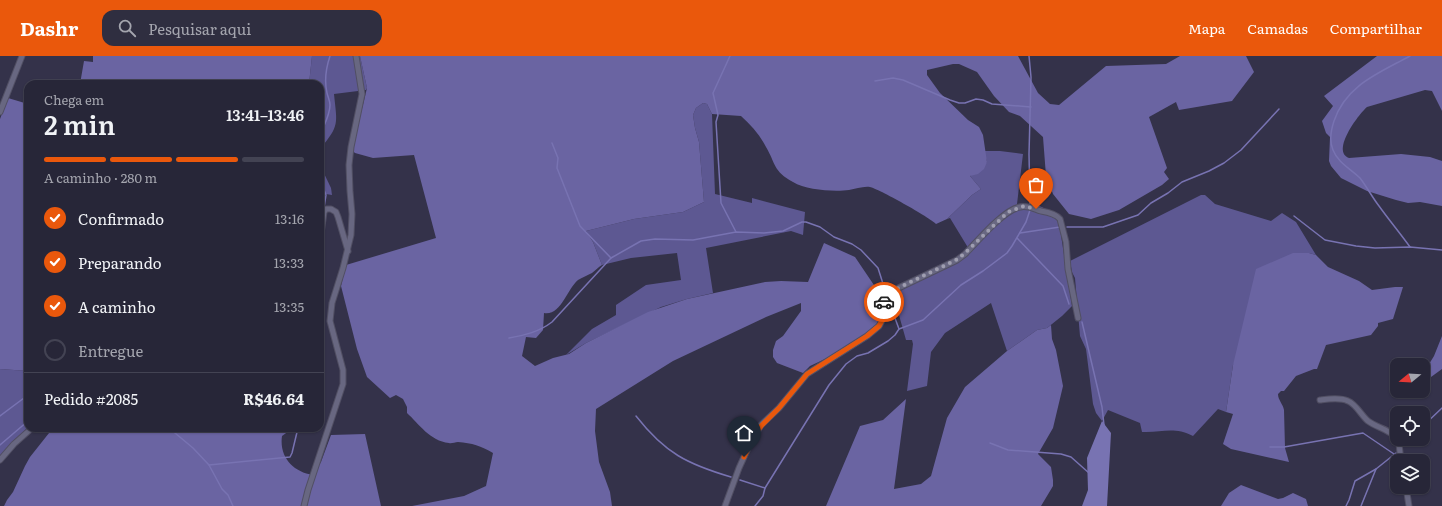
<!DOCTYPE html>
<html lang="pt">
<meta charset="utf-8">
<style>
:root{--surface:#272638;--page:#2f2e40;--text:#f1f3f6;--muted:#a4a5ae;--line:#434353;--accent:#ea580c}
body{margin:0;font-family:Literata,serif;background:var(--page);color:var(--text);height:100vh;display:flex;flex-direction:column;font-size:15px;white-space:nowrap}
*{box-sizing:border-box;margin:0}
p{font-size:13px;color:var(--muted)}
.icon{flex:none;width:22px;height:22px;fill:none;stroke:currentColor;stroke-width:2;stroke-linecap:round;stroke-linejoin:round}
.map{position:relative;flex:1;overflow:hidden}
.details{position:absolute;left:24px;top:24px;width:300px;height:352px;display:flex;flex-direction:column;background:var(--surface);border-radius:12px;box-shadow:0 1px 3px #0004,0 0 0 1px var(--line)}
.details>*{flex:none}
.needle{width:26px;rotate:252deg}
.buttons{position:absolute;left:1390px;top:302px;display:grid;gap:8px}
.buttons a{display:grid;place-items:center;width:40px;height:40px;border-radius:8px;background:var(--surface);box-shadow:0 1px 3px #0004,0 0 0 1px var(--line);font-size:20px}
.pin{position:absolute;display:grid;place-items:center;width:34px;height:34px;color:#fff;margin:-41px -17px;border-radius:50% 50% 50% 0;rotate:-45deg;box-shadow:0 0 4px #0007}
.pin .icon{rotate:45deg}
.courier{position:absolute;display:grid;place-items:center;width:40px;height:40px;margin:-20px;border:3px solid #ea580c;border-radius:50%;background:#fff;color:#222;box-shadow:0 1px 5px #0007}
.summary em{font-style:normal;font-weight:600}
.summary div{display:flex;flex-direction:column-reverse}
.summary{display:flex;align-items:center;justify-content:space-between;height:68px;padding:0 20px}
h1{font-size:26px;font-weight:600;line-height:30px}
.bar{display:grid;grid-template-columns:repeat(4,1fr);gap:6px 4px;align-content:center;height:48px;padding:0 20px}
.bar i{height:5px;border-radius:3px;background:var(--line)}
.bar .selected{background:var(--accent)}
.bar p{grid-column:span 4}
.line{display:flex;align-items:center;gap:10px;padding:0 20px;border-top:1px solid var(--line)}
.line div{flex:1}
ol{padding:0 20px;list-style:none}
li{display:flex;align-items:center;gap:12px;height:44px}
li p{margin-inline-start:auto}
li .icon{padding:4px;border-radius:50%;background:var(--accent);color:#fff;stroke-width:4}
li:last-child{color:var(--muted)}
li i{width:22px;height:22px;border:2px solid var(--line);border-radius:50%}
header{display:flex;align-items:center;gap:24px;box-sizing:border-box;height:56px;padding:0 20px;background:var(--accent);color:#fff}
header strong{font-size:19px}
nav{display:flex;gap:22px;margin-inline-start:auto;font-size:14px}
.search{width:280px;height:36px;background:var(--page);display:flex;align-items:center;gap:10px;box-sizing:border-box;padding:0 14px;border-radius:12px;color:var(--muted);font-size:15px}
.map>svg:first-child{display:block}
.green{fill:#5d5892}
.forest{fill:#6a64a2}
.water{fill:#7873b2}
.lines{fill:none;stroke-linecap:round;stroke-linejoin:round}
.stream{stroke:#7873b2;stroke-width:1.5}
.minor-casing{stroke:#514f63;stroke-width:7}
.minor{stroke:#686781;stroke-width:5}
.done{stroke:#9f9eb0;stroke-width:4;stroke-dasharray:0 7.2}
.route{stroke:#ea580c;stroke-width:5}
</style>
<header>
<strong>Dashr</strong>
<div class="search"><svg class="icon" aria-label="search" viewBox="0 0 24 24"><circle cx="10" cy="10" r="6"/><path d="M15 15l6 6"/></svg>Pesquisar aqui</div>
<nav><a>Mapa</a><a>Camadas</a><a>Compartilhar</a></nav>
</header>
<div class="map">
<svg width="1442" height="450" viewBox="0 0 1442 450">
<rect width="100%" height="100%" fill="#34324a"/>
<g class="green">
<path d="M312 0H360L367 32 366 34 334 38C337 68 340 69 320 93V28H309Z"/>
<path d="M703 47 707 48 712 58 715 138 752 147V142L805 156 803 179 791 175 706 192 713 237 687 243 661 251 586 287 566 299 592 273 616 259V249L646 229 681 224 677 197 631 202 602 209 593 186 586 175 634 163 683 156 704 146 699 86 695 72 693 59 696 52Z"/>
<path d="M984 95H1000L1023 98 1017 148C1037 147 1041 150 1058 160L1072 250 1062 260 1047 272 1037 274 1007 295 991 247 945 277 931 296 927 330 907 335 913 288 912 284H906L895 245V238L919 222 950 206 968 195 967 190 950 162 947 163 972 139 981 133 970 120 987 106Z"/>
<path d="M320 109 331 132 332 139 320 137Z"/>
<path d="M1201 139H1205L1215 148 1271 165 1282 157 1296 166 1316 199 1309 197 1233 309 1226 356 1218 353 1193 380C1173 370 1162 377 1142 376L1140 367 1108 354 1102 365 1096 357 1093 348 1086 293 1080 280 1075 222 1072 216 1070 205Z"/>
<path d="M0 313 28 315V371L0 400Z"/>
</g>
<g class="forest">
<path d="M93 0H312L309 28H80L84 5 93 6Z"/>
<path d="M360 0H1018L1038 37 1050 48 1059 49 1106 10 1166 8 1180 0H1246L1254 16 1232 45 1179 54 1176 46 1149 61 1167 112 1164 116 1169 123 1162 129 1119 154 1091 163 1069 158 1053 138 1046 120 1043 81 1020 60 1009 56 994 40 977 16 959 8H953L927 14V19L940 37 968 64 979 71 983 79 987 106 984 113 978 118 970 120 981 133 972 139 947 163 936 168C931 162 877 132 870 131 863 130 856 133 849 134 834 136 806 134 793 126 773 115 776 108 766 91 760 79 751 69 741 60L712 58 707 48 703 47 696 52 693 59 695 72 699 86 704 146 683 156 634 163 586 175 593 186 602 209C598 211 596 214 592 217 588 219 583 221 578 224 567 233 561 260 544 257L543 274 536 282 526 281 522 300 535 310 553 302 569 298 586 287 648 256 687 243 765 226 781 225 808 226 824 187 855 201 880 238 883 261 880 272 840 296 810 310 803 317 777 307 773 301V294L776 285 783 280 801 255V247L766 261 673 305 596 353 595 375 599 406 610 436 612 450H412L464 440 486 430 493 397C481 390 472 387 458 386 455 386 451 388 449 387 430 385 419 368 407 357V351L403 343 396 339 390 342 367 321 357 293 341 230 346 209 436 182 414 99 373 102 355 97 352 94 367 32Z"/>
<path d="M1377 0H1442V55L1432 35 1425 34 1367 51C1358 59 1331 95 1349 102L1401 98 1430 101 1442 105V150L1420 146 1408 147 1396 144 1367 135 1341 122 1331 110 1329 105 1330 81 1326 77 1322 65 1333 50 1324 40Z"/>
<path d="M8 42 28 48V315L0 313V63Z"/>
<path d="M1293 197H1309L1316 199 1328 211 1359 225 1372 234 1395 231H1403L1393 263 1378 267V270L1371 279 1326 289 1317 313H1314L1296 320 1284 335H1281L1278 338C1278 344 1283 348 1284 354L1285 392 1289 406 1231 393 1223 388 1233 358 1226 356 1233 309 1256 213Z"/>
<path d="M1051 269 1052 283 1056 294 1063 330 1053 372 1038 398 1051 411 1053 424V430L1041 450H826L860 370 883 364 906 343 894 433 921 428 931 420 947 362 965 331 1007 295 1037 274 1047 272Z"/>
<path d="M1442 280V313L1431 321 1427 322 1423 318 1434 300Z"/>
<path d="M53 372H293L282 380C279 401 293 416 313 419L321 406 331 379 365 378 381 450H4L7 444 13 436 25 410 30 401Z"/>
<path d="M1241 429 1278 443 1283 442 1293 437 1306 443 1308 450H1221L1229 437Z"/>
</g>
<path class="water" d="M1102 365 1111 377 1107 450H1082L1088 434 1087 402Z"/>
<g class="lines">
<g class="stream">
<path d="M730 0 713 37 718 59 716 66 721 147 736 176"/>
<path d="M1029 0 1031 21 1029 98 1030 148"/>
<path d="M875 25 893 22 903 24 950 44 959 47H965L976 43 983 44 992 48 1031 51"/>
<path d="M320 79C324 69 330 59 330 49 330 45 328 41 327 37 324 24 326 12 330 0"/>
<path d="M552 87 558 102 557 112 580 170 611 202"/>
<path d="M320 123 326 139 324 152"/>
<path d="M1294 160 1325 184 1356 190 1375 192 1410 191 1442 194"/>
<path d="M1067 171H1103L1138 159 1151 147 1168 137 1182 126 1209 115 1224 107 1241 94 1279 53"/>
<path d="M1020 177 1060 171"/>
<path d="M1017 182 1063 230 1069 248"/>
<path d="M1410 191C1400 177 1389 164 1379 150 1372 141 1367 131 1360 122 1351 113 1338 107 1333 94 1329 85 1331 74 1334 65 1346 29 1379 17 1410 0"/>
<path d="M888 243 899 273"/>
<path d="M1082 266 1102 351 1104 369"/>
<path d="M509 282C525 279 539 276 552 266L611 202 641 185 655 183 693 184 736 176 764 177 783 175 802 166H806L820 171 834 181 852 188 861 194 878 212 885 234"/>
<path d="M0 360 28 339"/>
<path d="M636 360C665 397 687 408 731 421"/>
<path d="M1423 370 1442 352"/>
<path d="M169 372 193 392 209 409 222 433 228 439 233 450"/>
<path d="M990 387 1008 394 1061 398 1071 401 1089 417"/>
<path d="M0 389 28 365"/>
<path d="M1404 389 1410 383"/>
<path d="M1270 391H1284L1363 377 1394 398"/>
<path d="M209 409 290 401 292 397 298 372"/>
<path d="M740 424 765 432"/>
<path d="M755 450 763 440 765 432 829 329 846 308 857 300 868 297 888 285 895 279 899 273 923 264 961 229 983 215 1007 197 1012 190 1026 166 1030 154"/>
<path d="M1346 450 1349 444 1355 425 1376 413 1396 397"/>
<path d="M1361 450 1376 413"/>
</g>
<g class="minor-casing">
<g id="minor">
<path d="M0 56 22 0"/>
<path d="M320 185 324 156 326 153H331L336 156 338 161 348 195"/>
<path d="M1320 344C1328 343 1340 341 1348 345 1356 348 1361 359 1368 365 1377 372 1390 373 1397 383"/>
<path d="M1397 383 1399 388 1401 405"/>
<path d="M0 404 14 388 32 372"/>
<path d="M1406 431 1409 450"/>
<path d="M304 450 308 434 343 328V314L330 265 332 247 343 212 351 179 352 158 350 135 349 109 351 91 362 38 356 0"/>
<path d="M725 450 739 412 749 390 761 369 779 352 807 318 867 280 879 270 884 261V245L886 238 957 204 965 198C977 186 1003 154 1020 151 1028 149 1034 153 1041 155 1047 156 1056 158 1060 163L1066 186 1068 213 1078 262"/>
</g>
</g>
<use href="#minor" class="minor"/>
</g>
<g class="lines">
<path class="done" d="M884 246 886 238 956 204 964 198 1008 156 1024 150 1036 153"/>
<path class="route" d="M744 401 755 378 762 369 779 352 807 318 867 280 879 270 884 261V246"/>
</g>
</svg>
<div class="buttons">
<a><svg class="needle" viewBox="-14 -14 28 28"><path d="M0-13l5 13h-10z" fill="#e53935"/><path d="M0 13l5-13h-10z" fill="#a4a5ae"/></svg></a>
<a><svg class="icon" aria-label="locate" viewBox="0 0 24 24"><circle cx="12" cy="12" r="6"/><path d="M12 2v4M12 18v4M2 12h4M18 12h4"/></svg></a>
<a><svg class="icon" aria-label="layers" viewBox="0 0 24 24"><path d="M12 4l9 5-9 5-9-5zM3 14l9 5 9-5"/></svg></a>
</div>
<div class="pin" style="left:1036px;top:153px;background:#ea580c"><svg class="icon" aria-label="bag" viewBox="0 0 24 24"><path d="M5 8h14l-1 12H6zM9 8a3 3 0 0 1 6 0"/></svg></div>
<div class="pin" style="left:744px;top:401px;background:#1f2937"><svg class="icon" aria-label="home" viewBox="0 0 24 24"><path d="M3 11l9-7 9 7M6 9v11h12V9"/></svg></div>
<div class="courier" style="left:884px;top:246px"><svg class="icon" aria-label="car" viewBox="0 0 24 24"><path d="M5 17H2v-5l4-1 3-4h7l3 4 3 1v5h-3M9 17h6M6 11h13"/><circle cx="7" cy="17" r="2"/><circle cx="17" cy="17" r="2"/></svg></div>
<section class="details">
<div class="summary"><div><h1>2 min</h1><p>Chega em</p></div><em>13:41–13:46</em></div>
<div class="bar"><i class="selected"></i><i class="selected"></i><i class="selected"></i><i></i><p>A caminho · 280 m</p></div>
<ol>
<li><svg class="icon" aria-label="check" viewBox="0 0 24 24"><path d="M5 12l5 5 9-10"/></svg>Confirmado<p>13:16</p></li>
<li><svg class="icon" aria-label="check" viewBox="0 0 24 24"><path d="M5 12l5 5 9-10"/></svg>Preparando<p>13:33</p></li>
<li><svg class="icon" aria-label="check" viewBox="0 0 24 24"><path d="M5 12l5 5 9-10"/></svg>A caminho<p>13:35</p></li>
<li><i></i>Entregue</li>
</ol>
<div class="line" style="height:52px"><div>Pedido #2085</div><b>R$46.64</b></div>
</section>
</div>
